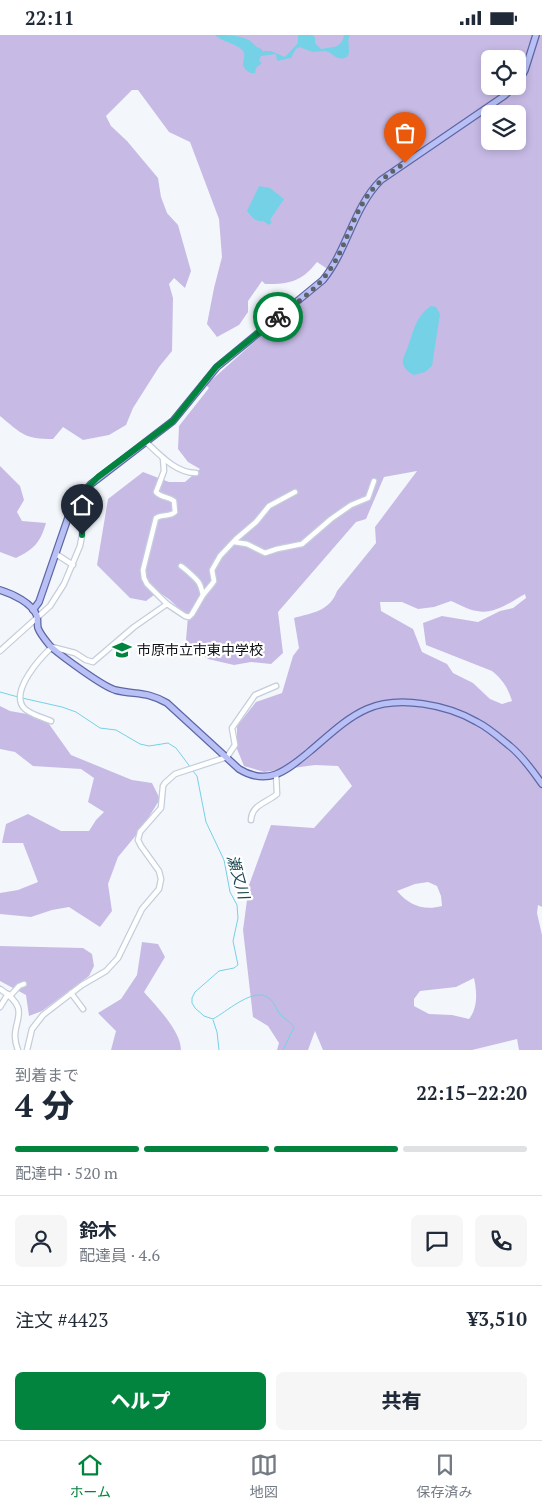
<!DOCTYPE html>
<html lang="ja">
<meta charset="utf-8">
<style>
:root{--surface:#fff;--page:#f6f6f7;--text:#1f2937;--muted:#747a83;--line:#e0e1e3;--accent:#02843f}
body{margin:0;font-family:"PT Serif","Noto Sans JP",serif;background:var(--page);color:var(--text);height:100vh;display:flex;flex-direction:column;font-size:19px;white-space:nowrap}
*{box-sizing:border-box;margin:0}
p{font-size:16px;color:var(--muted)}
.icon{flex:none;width:28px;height:28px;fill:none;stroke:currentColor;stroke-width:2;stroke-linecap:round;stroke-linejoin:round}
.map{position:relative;height:1015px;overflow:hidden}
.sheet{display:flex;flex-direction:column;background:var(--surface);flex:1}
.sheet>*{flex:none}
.buttons{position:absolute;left:481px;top:15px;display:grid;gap:10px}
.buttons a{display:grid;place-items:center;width:45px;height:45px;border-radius:8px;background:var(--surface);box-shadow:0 2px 8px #0003;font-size:25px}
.pin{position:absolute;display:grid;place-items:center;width:42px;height:42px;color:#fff;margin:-51px -21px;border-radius:50% 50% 50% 0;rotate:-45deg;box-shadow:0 0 5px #0007}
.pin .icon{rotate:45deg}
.courier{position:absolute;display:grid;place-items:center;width:50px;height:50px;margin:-25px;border:4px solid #02843f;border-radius:50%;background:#fff;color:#222;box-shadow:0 1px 6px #0007}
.head em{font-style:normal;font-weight:800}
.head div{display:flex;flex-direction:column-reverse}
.head{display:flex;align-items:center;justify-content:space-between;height:85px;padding:0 15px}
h1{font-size:32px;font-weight:800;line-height:38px}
.bar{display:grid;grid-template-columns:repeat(4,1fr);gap:8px 5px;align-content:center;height:60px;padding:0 15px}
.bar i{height:6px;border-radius:4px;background:var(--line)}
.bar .current{background:var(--accent)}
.bar p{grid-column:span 4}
.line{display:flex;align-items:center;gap:12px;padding:0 15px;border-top:1px solid var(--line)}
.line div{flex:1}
.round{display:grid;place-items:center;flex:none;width:52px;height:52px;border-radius:8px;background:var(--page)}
.button{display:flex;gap:10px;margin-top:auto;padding:10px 15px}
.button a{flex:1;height:58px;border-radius:8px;background:var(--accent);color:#fff;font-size:20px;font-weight:800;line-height:58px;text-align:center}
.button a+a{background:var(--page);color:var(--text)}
.status{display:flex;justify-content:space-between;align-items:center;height:35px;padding:0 25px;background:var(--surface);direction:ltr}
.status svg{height:14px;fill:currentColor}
.dock{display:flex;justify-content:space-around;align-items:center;height:70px;border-top:1px solid var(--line);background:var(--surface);font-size:14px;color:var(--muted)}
.dock a{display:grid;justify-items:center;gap:2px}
.dock .current{color:var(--accent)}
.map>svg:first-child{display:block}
.green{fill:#c7bbe6;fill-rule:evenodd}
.water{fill:#75d1e6}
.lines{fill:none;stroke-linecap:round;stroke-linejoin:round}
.stream{stroke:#75d1e6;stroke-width:1}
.minor-casing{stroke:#c4cedb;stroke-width:7}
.major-casing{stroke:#5e67a4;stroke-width:8}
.minor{stroke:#fff;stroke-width:4.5}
.major{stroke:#b8c0f6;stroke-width:5.5}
.done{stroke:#5e6266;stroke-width:5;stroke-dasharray:0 9}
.route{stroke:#02843f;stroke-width:6}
.labels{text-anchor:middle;stroke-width:4.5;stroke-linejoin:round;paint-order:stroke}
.poi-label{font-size:14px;fill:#0e1116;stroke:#fff;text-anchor:start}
.water-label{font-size:15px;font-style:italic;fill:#1f4952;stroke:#fff}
</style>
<div class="status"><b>22:11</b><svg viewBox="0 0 49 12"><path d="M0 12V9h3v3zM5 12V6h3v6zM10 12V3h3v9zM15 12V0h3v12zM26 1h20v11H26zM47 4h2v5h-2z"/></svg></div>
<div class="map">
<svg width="542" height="1015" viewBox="0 0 542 1015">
<rect width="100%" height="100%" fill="#f3f7fc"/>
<g class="green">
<path d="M0 0H542V872L538 870 537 878 542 900V1015H519L517 1004 472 1015H323L315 996 308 1015H277L279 1008 268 991 253 982 243 895 249 850 271 790 314 793 352 751 338 731 315 730 264 737 244 731 237 714V691L256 667 282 658 293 621 299 613 294 583C312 578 330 576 337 556L376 508 375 492 417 436 384 442 366 484 356 487 278 577 283 618 271 629 251 627 234 630 208 624 186 605 188 581C177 573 170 563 158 557L146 566 130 563 97 530 108 464 143 437 169 447H185L200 434 188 427 178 414 179 391 209 353 206 350 332 237 317 227C301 247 290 249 265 249L262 246 248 266V277L239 290 217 302 207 289 214 253 222 222 219 184 190 107 169 97 138 55H132L106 81 111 91 127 106 158 143 161 162 167 178 178 190 191 236 185 253 174 243 169 249 173 263 172 316 159 332 133 373 126 390 109 400 83 405 63 392 53 404C24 404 22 399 0 381ZM490 24H518V51H490ZM490 79H518V106H490ZM525 559 526 563 513 573 500 576 478 587 442 581 423 588 426 610 492 636C503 645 508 653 512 666L502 669 490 664 473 648 453 638 447 629 422 617 413 594 381 576 380 567H402L418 574 434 572 451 566C459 569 468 575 477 576 493 580 511 567 525 559ZM428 847 437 851 441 861 442 871C423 876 409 870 397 856L415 849ZM474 943C477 957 478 973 469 984L452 980 429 979 414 971V964L420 956 456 952Z"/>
<path d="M0 431 20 451 24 465 17 477 22 486 46 488C40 508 34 514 16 523L0 517Z"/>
<path d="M0 671 10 676 44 682 71 720 132 745 152 748 160 764 142 793 118 822 108 849 112 876 100 892 69 872 52 875 31 882 0 879V858L18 855 38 847 23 808H2L6 789 28 779 61 796H89L96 785 104 777 88 767 94 743 81 734 33 731 15 717 0 714Z"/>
<path d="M142 907 158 909 165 922 144 957C156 971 181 996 181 1015H111L116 996 98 978 121 964 137 940Z"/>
<path d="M0 911 83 913 92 919 94 931 89 941 42 976 29 981 26 960 0 946Z"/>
</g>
<g class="water">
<path d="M215 0C227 0 238 0 249 5 254 8 255 13 262 14V16H271L285 22 298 8V0H313L315 3V8L321 14C333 12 342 13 344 0H350C346 7 351 14 348 21 338 28 334 19 326 16L312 17 300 12 296 14 291 23 277 26 276 19 261 21 259 25 262 28 256 33 255 38C249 39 245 35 243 30 243 26 245 22 244 18 241 9 223 8 215 0Z"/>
<path d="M259 151 270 153 284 164 270 185 272 187 269 190 263 186C255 187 252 182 247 176Z"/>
<path d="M431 271 436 272 440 279 432 331 425 337 414 340C410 338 404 334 403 329 402 324 405 319 407 314 413 299 415 281 431 271Z"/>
</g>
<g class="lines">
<g class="stream">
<path d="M0 657 18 662"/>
<path d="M22 663 62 672 76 677 100 693 116 695 140 709 149 711 168 708 176 713 191 733"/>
<path d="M193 736 197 741 206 787 224 825 230 857 237 870 238 883 233 906 238 930 234 933 219 936 195 957 192 963V968L195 973 204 981 213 984C226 977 250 955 265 961 274 964 275 973 280 979 284 984 290 986 294 992L283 1015"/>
<path d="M213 985 217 997 219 1015"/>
</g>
<g class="minor-casing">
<g id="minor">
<path d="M146 407C160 420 176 438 196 438"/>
<path d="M163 423 164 436 156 457C161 463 168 461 174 466L175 477C170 482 162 479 156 483L143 535 144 543 147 549 167 569 185 581 189 582 192 579 203 560 212 549 214 546 212 535 220 521 236 504 256 487 269 471 295 457"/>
<path d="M234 507 247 509 265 518 277 514 302 509 331 484 351 470 368 463 374 446"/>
<path d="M56 519 73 530"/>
<path d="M181 531C184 533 198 545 199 548 201 551 202 556 203 560"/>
<path d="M0 616 50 571 64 549 80 511 82 500V458"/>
<path d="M51 686C44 683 28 679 23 672 11 655 40 623 52 612L75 618 86 625 93 627 134 592 167 569"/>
<path d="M251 785C252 769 267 768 277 759L276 739"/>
<path d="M0 954C37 978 6 986 18 1015"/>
<path d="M71 958 83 974"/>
<path d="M10 961 19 951 24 949"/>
<path d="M0 972 8 959"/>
<path d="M27 1015 32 994 43 980 82 950 106 936 118 923 142 874 159 854 161 844 159 836 141 811 138 805 140 797 161 773 163 751 165 748 175 739 227 722 235 710 232 693 255 660 276 651"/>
</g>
</g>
<g class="major-casing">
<g id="major">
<path d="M518 48 525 35 536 0"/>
<path d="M0 555C13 559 32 568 37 581 38 585 37 589 38 593 40 599 47 607 51 612 63 622 102 651 115 655 135 660 147 656 167 668L239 734C268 752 287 735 309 717 327 702 346 683 367 674 399 660 448 670 477 687 489 693 500 703 511 712 523 722 533 736 542 749"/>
<path d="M33 575 39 567 70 477 76 466 91 449 173 386 217 332 323 245C348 214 353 173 381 145L504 61 515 51"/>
</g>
</g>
<use href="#minor" class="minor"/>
<use href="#major" class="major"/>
</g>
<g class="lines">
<path class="done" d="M278 282C296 268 316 255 329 236 347 211 352 179 372 155 381 144 393 136 405 128"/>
<path class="route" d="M82 500V458L98 442 173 386 216 332 278 282"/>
</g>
<defs>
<g id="school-bare" transform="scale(1.5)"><path d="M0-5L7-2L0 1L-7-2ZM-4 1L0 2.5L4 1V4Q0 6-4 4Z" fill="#02843f" stroke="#fff" stroke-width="2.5" paint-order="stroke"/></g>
</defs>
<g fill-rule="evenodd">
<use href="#school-bare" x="122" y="615"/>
</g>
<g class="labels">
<g class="poi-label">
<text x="137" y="620">市原市立市東中学校</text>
</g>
<g class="water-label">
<text transform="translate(238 842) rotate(74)" y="5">瀬又川</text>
</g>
</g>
</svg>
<div class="buttons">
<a><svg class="icon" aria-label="locate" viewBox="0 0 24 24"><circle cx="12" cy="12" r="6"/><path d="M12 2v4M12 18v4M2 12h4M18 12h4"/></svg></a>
<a><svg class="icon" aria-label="layers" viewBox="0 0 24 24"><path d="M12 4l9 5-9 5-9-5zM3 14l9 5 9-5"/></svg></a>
</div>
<div class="pin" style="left:405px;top:128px;background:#ea580c"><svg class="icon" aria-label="bag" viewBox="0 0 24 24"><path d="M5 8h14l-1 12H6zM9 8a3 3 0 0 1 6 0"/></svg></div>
<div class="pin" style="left:82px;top:500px;background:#1f2937"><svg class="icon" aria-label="home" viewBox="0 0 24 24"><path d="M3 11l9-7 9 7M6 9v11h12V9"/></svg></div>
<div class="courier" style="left:278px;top:282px"><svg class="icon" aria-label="bike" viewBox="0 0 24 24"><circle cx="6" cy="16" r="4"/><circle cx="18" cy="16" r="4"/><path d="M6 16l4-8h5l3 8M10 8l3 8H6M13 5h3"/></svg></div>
</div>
<section class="sheet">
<div class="head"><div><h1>4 分</h1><p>到着まで</p></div><em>22:15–22:20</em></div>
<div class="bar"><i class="current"></i><i class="current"></i><i class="current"></i><i></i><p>配達中 · 520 m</p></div>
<div class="line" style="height:90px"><a class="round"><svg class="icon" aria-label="person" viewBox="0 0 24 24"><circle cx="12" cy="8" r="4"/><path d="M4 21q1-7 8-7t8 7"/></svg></a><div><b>鈴木</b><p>配達員 · 4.6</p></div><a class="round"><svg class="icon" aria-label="chat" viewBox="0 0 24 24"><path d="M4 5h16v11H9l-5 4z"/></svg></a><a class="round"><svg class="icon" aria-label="phone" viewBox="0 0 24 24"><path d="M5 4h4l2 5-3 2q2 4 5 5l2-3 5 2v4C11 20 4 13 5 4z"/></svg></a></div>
<div class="line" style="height:65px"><div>注文 #4423</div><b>¥3,510</b></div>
<div class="button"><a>ヘルプ</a><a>共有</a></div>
</section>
<nav class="dock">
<a class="current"><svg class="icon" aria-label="home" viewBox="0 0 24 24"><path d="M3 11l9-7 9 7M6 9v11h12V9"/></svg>ホーム</a>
<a><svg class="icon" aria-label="map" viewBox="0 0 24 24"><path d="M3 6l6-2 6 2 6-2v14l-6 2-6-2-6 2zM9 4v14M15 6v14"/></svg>地図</a>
<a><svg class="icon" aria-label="saved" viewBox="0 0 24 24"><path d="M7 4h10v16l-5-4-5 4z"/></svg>保存済み</a>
</nav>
